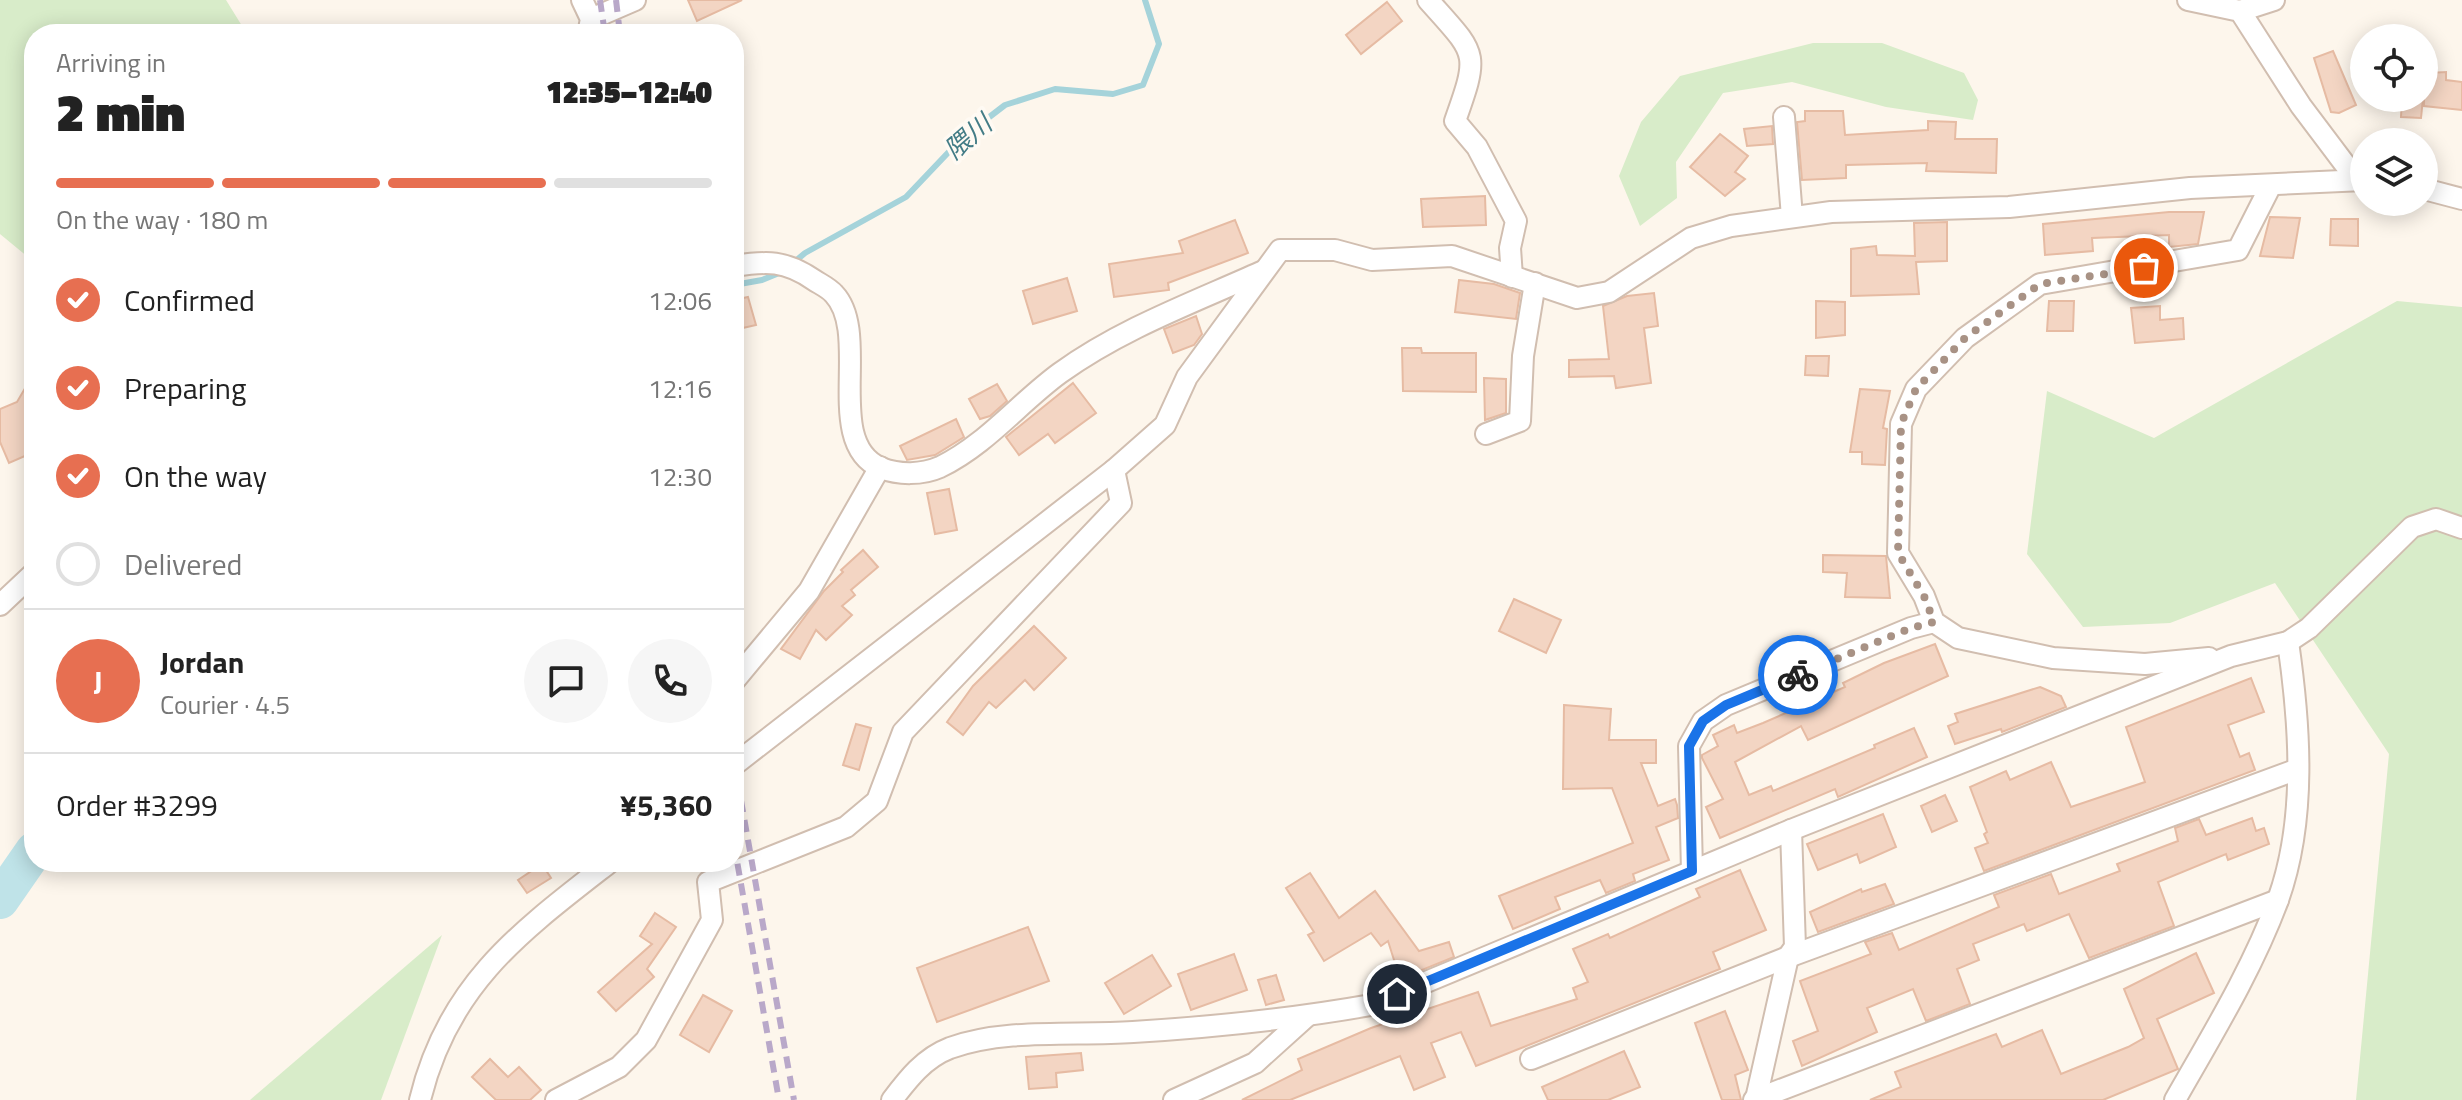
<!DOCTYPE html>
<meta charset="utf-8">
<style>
:root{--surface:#fff;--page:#f6f6f6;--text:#222;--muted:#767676;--line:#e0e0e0;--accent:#e76f51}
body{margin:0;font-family:"Titillium Web","Noto Sans JP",sans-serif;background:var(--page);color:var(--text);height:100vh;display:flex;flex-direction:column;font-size:30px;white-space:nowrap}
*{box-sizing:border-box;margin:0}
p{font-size:26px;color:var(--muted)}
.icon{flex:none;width:44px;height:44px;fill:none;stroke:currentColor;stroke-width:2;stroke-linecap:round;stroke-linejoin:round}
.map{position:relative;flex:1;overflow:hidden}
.details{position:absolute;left:24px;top:24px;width:720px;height:848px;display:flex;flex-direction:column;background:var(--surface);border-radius:32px;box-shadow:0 4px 20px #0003}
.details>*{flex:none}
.tools{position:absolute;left:2350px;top:24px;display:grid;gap:16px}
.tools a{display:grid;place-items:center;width:88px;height:88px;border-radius:50%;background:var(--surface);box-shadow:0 4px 20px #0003;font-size:40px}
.pin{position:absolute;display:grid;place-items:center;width:68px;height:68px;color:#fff;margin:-34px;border:4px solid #fff;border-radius:50%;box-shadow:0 2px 8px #0007}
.courier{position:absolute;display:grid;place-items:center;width:80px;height:80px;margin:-40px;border:6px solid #1a73e8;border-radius:50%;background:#fff;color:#222;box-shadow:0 2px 10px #0007}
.head em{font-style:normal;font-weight:800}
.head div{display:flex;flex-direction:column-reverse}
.head{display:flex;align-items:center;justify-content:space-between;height:136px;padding:0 32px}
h1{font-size:52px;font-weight:800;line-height:60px}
.bar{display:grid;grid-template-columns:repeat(4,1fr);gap:12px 8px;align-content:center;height:96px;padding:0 32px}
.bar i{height:10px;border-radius:6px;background:var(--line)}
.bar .current{background:var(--accent)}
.bar p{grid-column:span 4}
.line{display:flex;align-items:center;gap:20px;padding:0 32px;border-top:2px solid var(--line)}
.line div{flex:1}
.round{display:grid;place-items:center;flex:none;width:84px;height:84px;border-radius:42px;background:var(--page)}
ol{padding:0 32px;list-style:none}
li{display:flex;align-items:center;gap:24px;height:88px}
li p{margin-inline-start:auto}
li .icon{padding:8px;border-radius:50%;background:var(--accent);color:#fff;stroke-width:4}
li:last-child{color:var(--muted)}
li i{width:44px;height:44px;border:4px solid var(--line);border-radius:50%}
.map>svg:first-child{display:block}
.green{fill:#d8ecc9}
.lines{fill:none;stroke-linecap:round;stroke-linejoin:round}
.stream{stroke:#a5d3da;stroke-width:6}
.river{stroke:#bfe3e8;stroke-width:38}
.building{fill:#f3d5c3;stroke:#e6bba3;stroke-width:2}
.minor-casing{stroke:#d1beb0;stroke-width:24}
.minor{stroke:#fff;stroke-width:20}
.rail{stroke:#b9a8c9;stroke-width:6;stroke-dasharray:12 8;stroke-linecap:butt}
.done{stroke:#a89285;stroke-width:8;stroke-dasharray:0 14.4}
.route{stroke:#1a73e8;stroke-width:10}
.labels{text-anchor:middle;stroke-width:7;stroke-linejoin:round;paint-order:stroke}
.water-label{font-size:26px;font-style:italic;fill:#437c86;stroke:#fffaf3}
</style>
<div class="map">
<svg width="2462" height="1100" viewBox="0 0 2462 1100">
<rect width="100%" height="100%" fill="#fdf6ec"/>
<g class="green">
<path d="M0 0H226L247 34H34V262L0 234Z"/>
<path d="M1813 43H1882L1964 73 1978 100 1973 120 1886 107 1792 82 1723 93 1676 162 1677 198 1640 226 1619 176 1641 122 1680 76Z"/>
<path d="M2397 301 2462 307V1100H2356L2389 754 2275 583 2170 623 2083 627 2027 554 2047 391 2154 438Z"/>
<path d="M442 935 381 1100H250Z"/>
</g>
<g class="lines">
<g class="stream">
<path d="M792 264 805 253 906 197 962 138 1005 105 1055 89 1113 94 1143 85 1159 44 1145 0"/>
<path d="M734 285 762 280 784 271"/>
</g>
<path class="river" d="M0 900 34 851"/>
</g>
<g class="building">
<path d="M688 0H742L697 21Z"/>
<path d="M1387 2 1402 21 1361 54 1346 35Z"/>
<path d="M2333 51 2356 105 2339 113 2331 112 2314 58Z"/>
<path d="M2446 72V80L2462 82V110L2424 106V77H2428L2429 73Z"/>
<path d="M2402 98H2423L2421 118 2401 117Z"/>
<path d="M1805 111H1843L1845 135 1928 130V121L1956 122 1955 139H1997L1996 173 1926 171 1927 163 1846 165V178L1802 180 1797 122 1805 121Z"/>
<path d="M1772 126 1773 144 1747 146 1744 129Z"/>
<path d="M1720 134 1748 156 1735 172 1745 179 1725 196 1690 167Z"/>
<path d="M1485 196 1486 225 1423 227 1421 199Z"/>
<path d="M2169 212H2204L2198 244 2169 247V235L2092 238 2093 251 2045 255 2043 224Z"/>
<path d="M2270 217 2300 218 2293 258 2260 256Z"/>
<path d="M2331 219H2358V246L2330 245Z"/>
<path d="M1235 220 1248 253 1168 283 1169 290 1114 297 1109 264 1183 253 1179 241Z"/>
<path d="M1947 222V261L1916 262 1919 294 1851 296V249L1876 246 1877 255 1915 256 1914 223Z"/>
<path d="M1067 278 1077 311 1033 324 1023 291Z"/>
<path d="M1459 280 1494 284 1520 293 1516 319 1455 312Z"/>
<path d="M1654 293 1658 326 1644 328 1651 383 1616 388 1614 376 1569 377V360L1609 359 1603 306 1627 296Z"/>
<path d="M748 297 756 325 734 330V300Z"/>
<path d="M1816 301 1845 302V335L1816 338Z"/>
<path d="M2049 301H2074L2073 331H2047Z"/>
<path d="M2160 306V320L2183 318 2184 339 2135 343 2131 308Z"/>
<path d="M1196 316 1202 334 1194 345 1173 353 1164 329Z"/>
<path d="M1402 348H1421L1422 353H1476V392L1403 391Z"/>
<path d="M1806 356H1829L1828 376 1805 375Z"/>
<path d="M34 373V452L9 463 0 442V409L17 402Z"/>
<path d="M1484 378 1506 379V413L1485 420Z"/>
<path d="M1073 383 1096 413 1055 443 1048 434 1019 455 1006 437Z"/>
<path d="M997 384 1007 401 990 416 980 419 969 399Z"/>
<path d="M1860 389 1890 391 1883 428 1887 429 1885 465 1862 464V452H1850Z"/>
<path d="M956 419 964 437 935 455 907 460 900 446Z"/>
<path d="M949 489 957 530 935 534 927 493Z"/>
<path d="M863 550 878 567 851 590 855 595 842 606 852 615 826 640 816 630 800 659 781 649 824 591 843 572 841 570Z"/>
<path d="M1823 555 1886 556 1890 598 1845 597 1847 573 1823 572Z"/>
<path d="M1514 599 1561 620 1546 653 1499 631Z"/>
<path d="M1034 626 1066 658 1034 690 1025 680 996 708 989 702 963 735 947 722 973 686Z"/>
<path d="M1935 644 1948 676 1808 740 1801 726 1735 762 1749 795 1771 786 1773 791 1875 748 1874 745 1914 728 1927 757 1838 797 1835 789 1720 838 1706 807 1723 799 1702 758V755L1718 746 1713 735 1734 725 1737 733 1763 723 1845 687 1843 683 1884 663Z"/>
<path d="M2251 678 2264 712 2228 725 2240 757 2249 753 2255 770 1984 871 1975 848 1988 843 1984 834 1987 832 1970 787 2006 771 2010 780 2051 762 2071 807 2145 782 2126 727Z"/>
<path d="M2040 687 2061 696 2066 707 2002 732 2001 729 1955 744 1948 726 1958 722 1955 714Z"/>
<path d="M1564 705 1611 709 1609 740H1656V763H1641L1658 806 1675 799 1677 805 1678 818 1656 827 1669 860 1633 874 1635 881 1606 893 1600 880 1555 897 1560 909 1513 929 1499 896 1633 843 1612 788 1563 789Z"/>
<path d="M856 724 871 728 859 770 843 765Z"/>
<path d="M1945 795 1957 821 1932 832 1921 806Z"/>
<path d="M1883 814 1896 847 1860 863 1857 854 1818 870 1807 844Z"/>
<path d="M2252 818 2256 831 2264 828 2269 844 2228 860 2226 854 2158 882 2174 926 2089 958 2069 914 2027 931 2024 924 1973 944 1979 960 1957 969 1970 1004 1926 1021 1913 989 1867 1008 1877 1032 1802 1066 1793 1041 1818 1031 1800 981 1871 954 1865 942 1892 933 1899 950 1999 907 1994 895 2051 874 2059 894 2120 871 2117 864 2178 841 2175 828 2199 819 2206 835Z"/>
<path d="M542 864 551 878 527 893 518 880Z"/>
<path d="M1740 870 1766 930 1713 952 1720 969 1476 1066 1461 1032 1431 1043 1445 1077 1414 1090 1400 1056 1290 1100H1242L1302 1070 1298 1059 1371 1028 1478 992 1491 1026 1577 999 1573 988 1588 982 1573 949 1608 934 1610 938 1700 897 1696 889Z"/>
<path d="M1310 873 1339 918 1375 891 1419 951 1449 942 1454 957 1400 979 1388 941 1381 946 1371 933 1324 961 1308 935 1314 932 1286 888Z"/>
<path d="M1885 884 1894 904 1818 932 1810 912 1861 889 1862 892Z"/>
<path d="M655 913 676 927 647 969 654 977 616 1011 598 992 652 944 640 936Z"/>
<path d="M1028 927 1049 981 937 1022 917 968Z"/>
<path d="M2196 953 2214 993 2157 1019 2178 1069 2103 1100H1870L1901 1087 1895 1072 1996 1034 2002 1047 2042 1030 2061 1074 2128 1047 2144 1038 2124 989Z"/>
<path d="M1234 954 1247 990 1191 1010 1178 974Z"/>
<path d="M1152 955 1171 986 1124 1014 1105 983Z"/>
<path d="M1276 975 1284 1000 1266 1005 1258 980Z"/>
<path d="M703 995 732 1011 709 1052 680 1035Z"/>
<path d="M1725 1011 1748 1070 1735 1075 1741 1100H1722L1695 1023Z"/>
<path d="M1624 1051 1640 1087 1608 1100H1548L1542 1087Z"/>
<path d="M1081 1053 1083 1070 1056 1073 1057 1087 1029 1089 1026 1057Z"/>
<path d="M490 1059 508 1077 519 1067 541 1090 530 1100H496L472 1077Z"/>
</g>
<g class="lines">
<g class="minor-casing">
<g id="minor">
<path d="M582 0 591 19 588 34"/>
<path d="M1428 0C1477 55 1480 51 1455 121L1477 147 1516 221 1510 248 1512 277"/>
<path d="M2188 0 2240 11 2301 106 2356 179"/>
<path d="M2240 11 2274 0"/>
<path d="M591 19 635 0"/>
<path d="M1784 117 1792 217"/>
<path d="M2424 189 2462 199"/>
<path d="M734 266C767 261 785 260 814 280 820 284 829 288 834 294 872 334 822 443 881 468 899 475 922 475 940 467 986 445 1020 402 1060 373 1121 329 1192 303 1261 272"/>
<path d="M1486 434 1520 421 1523 356 1535 283"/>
<path d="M0 605 34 573"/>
<path d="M2209 658 2145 664 2053 658 1958 638 1934 622 1924 596 1898 553 1901 424 1916 389 1965 338 2040 284 2238 250 2271 185"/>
<path d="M734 681 809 591 880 467"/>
<path d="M734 765 1114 470 1165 425 1187 377 1280 250H1335L1372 260 1452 256 1577 298 1609 292 1691 238 1731 226 1831 212 2009 207 2190 188 2364 180"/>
<path d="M1692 871 1689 746 1703 721 1726 705 1911 628 1934 622"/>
<path d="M1531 1059 1788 957 2298 769"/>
<path d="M1756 1099 1788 957 1795 947 1791 830"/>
<path d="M420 1100C448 984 520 932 610 862"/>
<path d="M556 1100 619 1067 646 1040 712 920 708 882 846 827 877 801 903 732 1121 503 1114 470"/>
<path d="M892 1100C908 1079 924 1058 950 1048 1006 1028 1074 1036 1133 1032 1213 1027 1292 1019 1371 1005L1791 830 2231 656 2288 642 2309 628 2412 527 2436 519 2462 528"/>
<path d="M1174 1100 1255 1063 1307 1016"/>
<path d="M1754 1100 2278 900"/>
<path d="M2175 1100C2212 1035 2252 970 2278 900 2307 819 2300 725 2288 642"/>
</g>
</g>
<use href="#minor" class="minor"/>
<g class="rail">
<path d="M600 0 605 34"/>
<path d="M616 0 620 34"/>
<path d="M734 761 794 1100"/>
<path d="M734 844 779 1100"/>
</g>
</g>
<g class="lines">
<path class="done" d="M1798 675 1911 628 1934 622 1924 596 1898 553 1901 424 1916 389 1965 338 2040 284 2144 268"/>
<path class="route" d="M1397 994 1692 871 1689 746 1703 721 1726 705 1798 675"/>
</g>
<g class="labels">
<g class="water-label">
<text transform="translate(968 137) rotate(-41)" y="9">隈川</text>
</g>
</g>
</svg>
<div class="tools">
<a><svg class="icon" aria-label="locate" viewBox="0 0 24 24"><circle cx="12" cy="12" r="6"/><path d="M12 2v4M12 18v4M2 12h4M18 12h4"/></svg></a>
<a><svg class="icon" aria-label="layers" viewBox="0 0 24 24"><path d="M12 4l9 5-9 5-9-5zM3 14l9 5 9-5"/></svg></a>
</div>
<div class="pin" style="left:2144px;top:268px;background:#ea580c"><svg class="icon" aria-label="bag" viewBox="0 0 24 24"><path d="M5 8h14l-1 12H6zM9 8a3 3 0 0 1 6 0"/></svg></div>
<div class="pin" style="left:1397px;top:994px;background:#1f2937"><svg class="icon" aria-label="home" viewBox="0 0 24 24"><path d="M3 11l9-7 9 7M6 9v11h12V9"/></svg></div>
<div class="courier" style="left:1798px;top:675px"><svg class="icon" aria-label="bike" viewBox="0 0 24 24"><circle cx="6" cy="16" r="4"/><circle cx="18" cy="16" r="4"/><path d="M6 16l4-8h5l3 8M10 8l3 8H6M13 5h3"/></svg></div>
<section class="details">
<div class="head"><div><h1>2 min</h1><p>Arriving in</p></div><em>12:35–12:40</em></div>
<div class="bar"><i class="current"></i><i class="current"></i><i class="current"></i><i></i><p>On the way · 180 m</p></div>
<ol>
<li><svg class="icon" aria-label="check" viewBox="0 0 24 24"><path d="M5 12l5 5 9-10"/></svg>Confirmed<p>12:06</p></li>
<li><svg class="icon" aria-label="check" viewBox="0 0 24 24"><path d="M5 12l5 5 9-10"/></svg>Preparing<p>12:16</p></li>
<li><svg class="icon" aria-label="check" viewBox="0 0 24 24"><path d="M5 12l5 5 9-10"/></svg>On the way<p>12:30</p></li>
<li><i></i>Delivered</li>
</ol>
<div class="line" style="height:144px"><b class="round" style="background:var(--accent);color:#fff">J</b><div><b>Jordan</b><p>Courier · 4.5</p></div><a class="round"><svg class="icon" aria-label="chat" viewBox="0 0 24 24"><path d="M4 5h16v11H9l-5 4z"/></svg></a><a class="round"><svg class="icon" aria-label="phone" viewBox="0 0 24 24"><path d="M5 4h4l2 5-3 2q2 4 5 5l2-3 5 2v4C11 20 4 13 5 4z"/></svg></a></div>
<div class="line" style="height:104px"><div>Order #3299</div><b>¥5,360</b></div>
</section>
</div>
